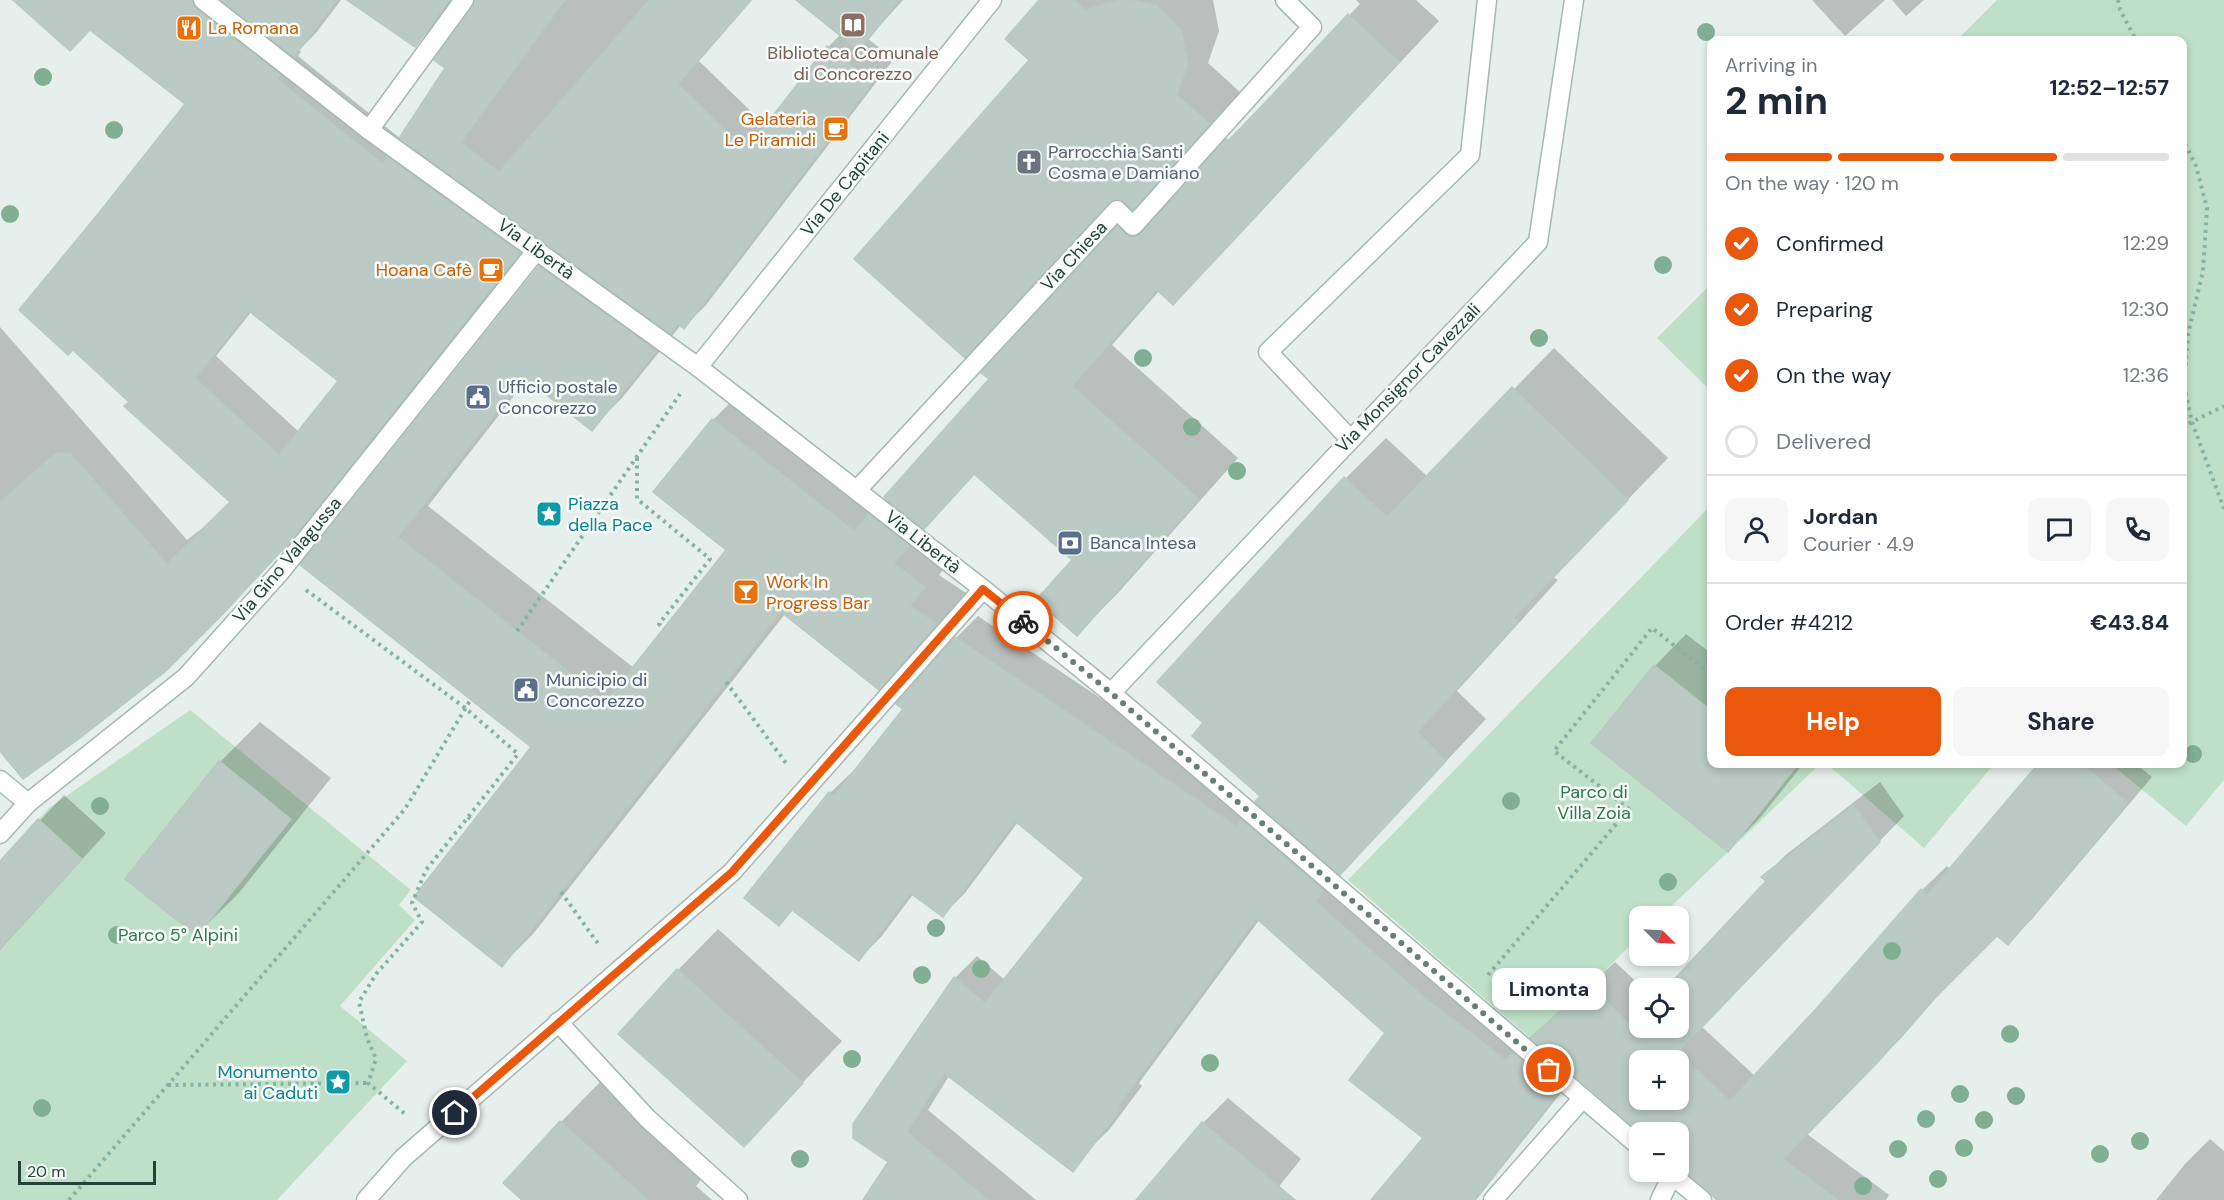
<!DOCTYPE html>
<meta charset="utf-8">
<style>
:root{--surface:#fff;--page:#f6f6f7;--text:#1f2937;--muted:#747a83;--line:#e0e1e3;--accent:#ea580c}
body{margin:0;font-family:"DM Sans",sans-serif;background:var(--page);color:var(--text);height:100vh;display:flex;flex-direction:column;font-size:22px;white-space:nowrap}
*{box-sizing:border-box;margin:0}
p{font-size:20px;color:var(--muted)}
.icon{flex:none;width:33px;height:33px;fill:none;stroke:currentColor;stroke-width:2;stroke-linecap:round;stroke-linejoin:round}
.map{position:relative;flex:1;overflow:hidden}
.drawer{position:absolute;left:1707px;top:36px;width:480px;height:732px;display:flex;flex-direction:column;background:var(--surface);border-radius:12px;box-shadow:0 3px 9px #0003}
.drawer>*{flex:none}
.needle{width:39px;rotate:114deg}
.fabs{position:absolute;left:1629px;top:906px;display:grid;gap:12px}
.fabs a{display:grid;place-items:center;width:60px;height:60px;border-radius:12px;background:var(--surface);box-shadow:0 3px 9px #0003;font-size:30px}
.scale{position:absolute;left:18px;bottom:15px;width:138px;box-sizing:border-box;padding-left:6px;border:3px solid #24423a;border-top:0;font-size:16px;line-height:21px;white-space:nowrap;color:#24423a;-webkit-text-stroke:4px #f7fbf9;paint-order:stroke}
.pin{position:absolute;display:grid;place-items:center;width:51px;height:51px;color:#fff;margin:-26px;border:3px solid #fff;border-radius:50%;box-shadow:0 2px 6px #0007}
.courier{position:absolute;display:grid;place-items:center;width:60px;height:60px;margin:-30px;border:4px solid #ea580c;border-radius:50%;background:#fff;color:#222;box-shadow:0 2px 8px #0007}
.bubble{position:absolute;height:42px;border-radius:12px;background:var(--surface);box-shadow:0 3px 9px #0003;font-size:20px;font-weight:700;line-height:42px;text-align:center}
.overview em{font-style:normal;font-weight:700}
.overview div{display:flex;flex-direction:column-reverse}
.overview{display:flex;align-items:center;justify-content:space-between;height:102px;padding:0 18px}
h1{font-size:39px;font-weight:700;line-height:45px}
.bar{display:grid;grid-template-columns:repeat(4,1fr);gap:9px 6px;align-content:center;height:72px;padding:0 18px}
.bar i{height:8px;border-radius:4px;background:var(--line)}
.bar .current{background:var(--accent)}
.bar p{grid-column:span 4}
.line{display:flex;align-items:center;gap:15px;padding:0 18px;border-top:2px solid var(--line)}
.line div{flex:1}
.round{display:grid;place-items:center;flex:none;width:63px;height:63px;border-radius:12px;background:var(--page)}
ol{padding:0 18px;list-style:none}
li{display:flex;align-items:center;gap:18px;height:66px}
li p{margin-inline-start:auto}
li .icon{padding:6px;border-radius:50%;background:var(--accent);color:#fff;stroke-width:4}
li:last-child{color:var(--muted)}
li i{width:33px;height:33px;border:3px solid var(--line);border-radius:50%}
.action{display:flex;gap:12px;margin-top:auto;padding:12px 18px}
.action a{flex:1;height:69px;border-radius:12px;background:var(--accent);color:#fff;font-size:24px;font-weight:700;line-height:69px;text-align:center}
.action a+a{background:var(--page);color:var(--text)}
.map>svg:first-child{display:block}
.green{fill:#bfe0c8}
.shadow{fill:#0003;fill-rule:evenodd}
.building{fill:#bbcac4;stroke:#b8c9c2;stroke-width:1.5;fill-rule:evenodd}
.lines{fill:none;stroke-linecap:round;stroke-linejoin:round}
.minor-casing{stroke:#a8b8b2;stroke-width:21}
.path{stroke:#86b3a5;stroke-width:4;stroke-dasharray:3 4.5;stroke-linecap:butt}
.minor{stroke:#fff;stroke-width:18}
.tree{fill:#80af93}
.done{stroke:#687f78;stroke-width:6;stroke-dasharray:0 10.8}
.route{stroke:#ea580c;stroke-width:8}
.labels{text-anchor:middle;stroke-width:5;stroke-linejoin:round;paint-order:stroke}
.food-label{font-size:18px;fill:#c56008;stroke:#f7fbf9;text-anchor:start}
.education-label{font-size:18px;fill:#785e54;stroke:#f7fbf9}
.worship-label{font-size:18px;fill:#5b616d;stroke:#f7fbf9;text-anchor:start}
.street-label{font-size:18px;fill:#24423a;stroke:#f7fbf9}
.service-label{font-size:18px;fill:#4e5e75;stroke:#f7fbf9;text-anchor:start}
.culture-label{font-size:18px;fill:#0d838f;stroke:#f7fbf9;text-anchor:start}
.park-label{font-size:18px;fill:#2d7a4b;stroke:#f7fbf9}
</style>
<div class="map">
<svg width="2224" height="1200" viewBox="0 0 2224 1200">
<rect width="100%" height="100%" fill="#e6efeb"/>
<g class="green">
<path d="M1997 0H2224V780L2186 826 2111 764H2182V40H1957Z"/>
<path d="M1711 284V391L1657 338Z"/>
<path d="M1711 505 1712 764H1820L1661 916H1640L1639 937 1590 985 1530 1038 1348 880Z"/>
<path d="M190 710 411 890 399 905 415 920 340 1006 407 1061 277 1200H0V861L49 808Z"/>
<path d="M1827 764H1994L1924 848Z"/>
</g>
<g class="shadow">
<path d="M15 0H341L316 33 299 50 301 52 298 56 401 139 447 67 477 0H752L699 61 766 126 828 47 841 34 798 0H903L868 39 894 59 706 305 684 327 681 325 622 398 591 429 528 378 428 506 634 668 728 549 655 492 713 420 744 389 884 501 991 379 1118 227 1159 187 1171 197H1177L1228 140 1360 4 1356 0H1416L1439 21 1214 262 1173 303 1160 290 1112 345 1238 458 1118 593 1077 634 1074 560 976 473 923 531 954 556 939 575 966 593 909 657 878 688 785 614 533 934 502 965 533 747 303 564 540 267 557 250 537 235 305 527 245 590 165 670 0 748V327L187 540 217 517 232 502 131 402 187 104 90 29ZM252 311 340 381 299 432 216 356Z"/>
<path d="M349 0H454L437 23 415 45Z"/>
<path d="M1041 0H1213L1219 31 1208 63 1240 92 1164 176 1132 208 1121 198H1113L996 324Z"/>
<path d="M1812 0H1885L1845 36Z"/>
<path d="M1892 0H1924L1906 16Z"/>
<path d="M1554 348 1668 458 1553 577 1558 580 1457 691 1486 719 1335 879 1445 974 1529 1039 1615 962 1643 988H1640V1028H1678V988H1668L1768 881 1763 877 1788 853 1880 782 1904 816 1701 1026 1755 1076 1817 1010 1922 890 1947 866 1950 869 2040 764H2136L2152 777 2032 919 2008 943 1997 934 1955 976 1902 1037 1807 1134 1889 1195 1886 1200H1720L1678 1132H1642L1575 1075 1476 1200H1374L1425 1138 1387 1033 1260 919 1139 1083 1142 1086 1109 1130 1087 1151 965 1050 928 1110 1036 1200H865L890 1162 855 1124 955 978 977 956 1005 980 1086 878 1018 822 965 893 943 915 914 893 881 937 859 959 794 909 779 924 830 793 852 772 854 773 905 709 956 638 978 616 1256 803 1262 796 1205 722 1345 479 1386 438 1428 477ZM1640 1060H1678V1100H1640Z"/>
<path d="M1686 634 1712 654V764H1803L1760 818 1728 850 1655 666Z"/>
<path d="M260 722 331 778 238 894 197 934 220 762Z"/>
<path d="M64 795 106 833 0 950V863Z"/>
<path d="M718 929 842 1041 744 1145 678 970Z"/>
<path d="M601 1081 705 1175 696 1186 712 1200H524L505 1183 561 1122Z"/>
<path d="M1228 1098 1301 1159 1268 1200H1146L1203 1123Z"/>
<path d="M2210 1139 2224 1151V1200H2156L2185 1164Z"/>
</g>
<g class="building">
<path d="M13 0H192L196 9 280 75 277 79 383 164 387 157 520 253 283 551 282 550 223 614 166 671 80 738 23 779 0 751V502L56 453H70L167 564 230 502 124 406 129 402 73 350 68 355 19 310 102 209 185 104 90 30 70 51ZM249 311 338 381 279 455 195 378Z"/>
<path d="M221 0H337L294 57Z"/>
<path d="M347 0H450L415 47Z"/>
<path d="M475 0H565L461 142 499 172 649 0H751L678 84 746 150 827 46 873 82 684 329 678 324 670 333 399 138 445 68 434 60 473 7Z"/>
<path d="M796 0H899L859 51Z"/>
<path d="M1039 0H1075L1086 10 1118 0H1131L1156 5 1181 30 1188 63 1177 95 1210 124 1133 210 1120 199H1114L1109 202 965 358 854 259 1029 60 1005 39Z"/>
<path d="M1348 14 1399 62 1173 305 1157 290 1072 386 1199 499 1077 636 1036 600 1072 560 974 474 924 529 884 497 989 379 981 373 1117 226 1130 237H1136L1141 234 1226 139 1229 141Z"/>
<path d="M539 266 656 351 592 431 524 377 398 537 606 701 726 550 653 492 712 419 854 531 869 514 909 546 894 563 925 587 910 606 937 624 879 690 781 612 502 967 414 897 531 747 300 565Z"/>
<path d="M1512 387 1628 500 1514 618 1518 622 1417 732 1446 761 1340 875 1255 802 1260 796 1192 736 1203 723 1157 682 1344 477 1387 517Z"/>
<path d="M955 637 1236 826 1241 820 1324 891 1315 901 1423 996 1506 1060 1513 1053 1559 1092 1474 1200H1371L1423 1138 1349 1080 1385 1033 1256 918 1118 1106 1121 1108 1073 1172 944 1073 907 1132 988 1200H863L888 1162 853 1138V1124L954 977 985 1003 1084 878 1015 821 943 917 910 893 859 961 792 910 779 926 744 898 829 792 834 796 903 709 896 704Z"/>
<path d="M1654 665 1712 711V764H1798L1728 852 1591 743Z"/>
<path d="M219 761 291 819 197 936 125 879Z"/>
<path d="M2038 764H2082L2128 803 2008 945 1997 936 1931 1002 1877 1063 1783 1159 1838 1200H1717L1678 1166V1132H1640L1530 1038 1590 985 1631 1026 1640 1017V1028H1678V988H1666L1766 881 1761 877 1854 805 1880 842 1678 1052 1730 1101 1816 1009 1921 889 1927 895ZM1640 1060H1678V1100H1640Z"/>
<path d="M38 819 82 859 0 949V861Z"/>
<path d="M677 969 803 1083 744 1147 618 1034Z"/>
<path d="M560 1121 648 1200H522L503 1183Z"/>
<path d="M1202 1122 1295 1200H1136Z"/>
</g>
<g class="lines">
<g class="minor-casing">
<g id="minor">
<path d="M203 0 369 130 698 367 983 589 1111 693 1640 1147"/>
<path d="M369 130 464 0"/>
<path d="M698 367 992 0"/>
<path d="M1350 439 1268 352 1470 155 1487 0"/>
<path d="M857 490 1117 210 1133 226 1312 27 1285 0"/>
<path d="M1111 693 1538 242 1574 0"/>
<path d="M0 780 28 803"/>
<path d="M0 834 28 803 186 677 281 571 537 250"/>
<path d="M558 1022 647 1118 738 1200"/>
<path d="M1668 1172 1702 1200"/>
<path d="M366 1200 403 1158 732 872 983 589"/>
<path d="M1493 1200 1582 1099"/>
<path d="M1660 1200 1672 1175"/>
</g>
</g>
<g class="path">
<path d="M2118 0 2120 10 2136 40"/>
<path d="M2182 137 2196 166 2207 208 2203 271 2188 334 2184 386 2192 422 2224 509"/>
<path d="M2182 427 2224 406"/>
<path d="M637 458V499L710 559 659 624 664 629"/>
<path d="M306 590 464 707 518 754 426 870 412 903 422 922 376 974 359 1002 367 1038 376 1059 368 1083 405 1114"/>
<path d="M517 631 680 394"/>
<path d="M726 682 786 763"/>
<path d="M468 817 473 821"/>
<path d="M561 892 599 945"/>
<path d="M1488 975 1629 809 1554 751 1652 628 1712 675"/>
<path d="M168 1085 368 1083"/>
<path d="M69 1200 405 809 471 699"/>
</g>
<use href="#minor" class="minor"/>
</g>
<g class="tree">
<circle cx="1706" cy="32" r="9"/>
<circle cx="43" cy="77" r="9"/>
<circle cx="114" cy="130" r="9"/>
<circle cx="10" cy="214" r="9"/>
<circle cx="1663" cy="265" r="9"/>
<circle cx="1539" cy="338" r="9"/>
<circle cx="1143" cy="358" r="9"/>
<circle cx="1192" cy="427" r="9"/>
<circle cx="1237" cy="471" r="9"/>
<circle cx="2193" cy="754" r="9"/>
<circle cx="1511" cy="801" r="9"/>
<circle cx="100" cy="806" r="9"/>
<circle cx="1668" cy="882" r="9"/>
<circle cx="936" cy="928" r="9"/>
<circle cx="117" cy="935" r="9"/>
<circle cx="1892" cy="951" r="9"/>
<circle cx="981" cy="969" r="9"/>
<circle cx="922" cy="975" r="9"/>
<circle cx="2010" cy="1034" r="9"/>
<circle cx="852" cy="1059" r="9"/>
<circle cx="1210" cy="1063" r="9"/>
<circle cx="1960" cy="1094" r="9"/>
<circle cx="2016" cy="1096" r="9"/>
<circle cx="42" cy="1108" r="9"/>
<circle cx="1926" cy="1119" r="9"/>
<circle cx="1984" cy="1120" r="9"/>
<circle cx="2140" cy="1141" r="9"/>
<circle cx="1964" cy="1148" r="9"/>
<circle cx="1898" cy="1149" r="9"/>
<circle cx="2100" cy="1154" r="9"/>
<circle cx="800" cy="1159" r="9"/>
<circle cx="1938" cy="1179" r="9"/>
<circle cx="1863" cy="1186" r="9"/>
</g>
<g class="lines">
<path class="done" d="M1023 621 1111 693 1549 1070"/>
<path class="route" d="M455 1113 732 872 983 589 1023 621"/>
</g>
<defs>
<g id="library-square" transform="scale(1.35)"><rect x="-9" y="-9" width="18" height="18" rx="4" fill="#8d6e63" stroke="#f7fbf9"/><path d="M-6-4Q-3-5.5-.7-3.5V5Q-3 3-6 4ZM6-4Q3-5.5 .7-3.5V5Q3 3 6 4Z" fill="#fff"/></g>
<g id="restaurant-square" transform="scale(1.35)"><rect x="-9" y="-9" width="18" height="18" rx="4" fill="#e8710a" stroke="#f7fbf9"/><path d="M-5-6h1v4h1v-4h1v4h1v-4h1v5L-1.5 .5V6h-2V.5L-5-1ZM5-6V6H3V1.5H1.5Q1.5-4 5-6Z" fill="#fff"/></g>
<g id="cafe-square" transform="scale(1.35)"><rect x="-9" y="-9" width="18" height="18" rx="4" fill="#e8710a" stroke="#f7fbf9"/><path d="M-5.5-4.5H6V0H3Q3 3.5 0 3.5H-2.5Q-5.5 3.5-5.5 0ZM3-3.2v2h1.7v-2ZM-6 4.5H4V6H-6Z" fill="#fff"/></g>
<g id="church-square" transform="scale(1.35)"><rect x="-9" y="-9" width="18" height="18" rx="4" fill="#6b7280" stroke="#f7fbf9"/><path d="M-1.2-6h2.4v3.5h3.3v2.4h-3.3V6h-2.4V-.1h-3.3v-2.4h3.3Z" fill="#fff"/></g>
<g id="civic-square" transform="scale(1.35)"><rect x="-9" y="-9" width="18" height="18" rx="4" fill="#5c6f8a" stroke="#f7fbf9"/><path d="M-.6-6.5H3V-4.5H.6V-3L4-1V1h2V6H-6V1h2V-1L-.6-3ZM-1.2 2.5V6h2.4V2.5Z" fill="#fff"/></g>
<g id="sight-square" transform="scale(1.35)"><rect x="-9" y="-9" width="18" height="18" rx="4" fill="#0f9aa8" stroke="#f7fbf9"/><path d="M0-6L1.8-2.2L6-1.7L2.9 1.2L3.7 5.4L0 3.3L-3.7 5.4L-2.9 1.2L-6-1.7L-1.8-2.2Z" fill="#fff"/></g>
<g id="bank-square" transform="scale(1.35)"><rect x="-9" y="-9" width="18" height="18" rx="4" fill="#5c6f8a" stroke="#f7fbf9"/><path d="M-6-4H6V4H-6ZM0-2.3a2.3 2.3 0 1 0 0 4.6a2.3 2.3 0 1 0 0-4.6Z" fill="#fff"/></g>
<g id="bar-square" transform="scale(1.35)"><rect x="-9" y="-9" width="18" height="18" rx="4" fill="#e8710a" stroke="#f7fbf9"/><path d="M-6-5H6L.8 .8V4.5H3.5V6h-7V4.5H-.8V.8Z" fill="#fff"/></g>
</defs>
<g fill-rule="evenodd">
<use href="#library-square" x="853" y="25"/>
<use href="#restaurant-square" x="189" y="28"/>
<use href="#cafe-square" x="836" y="129"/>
<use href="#church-square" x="1029" y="162"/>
<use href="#cafe-square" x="491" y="270"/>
<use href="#civic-square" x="478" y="397"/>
<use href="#sight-square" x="549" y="514"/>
<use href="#bank-square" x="1070" y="543"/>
<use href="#bar-square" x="746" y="592"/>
<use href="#civic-square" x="526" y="690"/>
<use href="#sight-square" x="338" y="1082"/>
</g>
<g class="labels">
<g class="food-label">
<text x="208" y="34">La Romana</text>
<text x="816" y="125" text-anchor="end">Gelateria<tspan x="816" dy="21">Le Piramidi</tspan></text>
<text x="472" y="276" text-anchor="end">Hoana Cafè</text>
<text x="766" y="588">Work In<tspan x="766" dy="21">Progress Bar</tspan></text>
</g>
<g class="education-label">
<text x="853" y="59">Biblioteca Comunale<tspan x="853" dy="21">di Concorezzo</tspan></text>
</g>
<g class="worship-label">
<text x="1048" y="158">Parrocchia Santi<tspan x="1048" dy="21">Cosma e Damiano</tspan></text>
</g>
<g class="street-label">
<text transform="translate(845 184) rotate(-51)" y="6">Via De Capitani</text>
<text transform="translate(536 249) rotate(36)" y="6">Via Libertà</text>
<text transform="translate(1074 256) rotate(-47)" y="6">Via Chiesa</text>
<text transform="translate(1408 378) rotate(-46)" y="6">Via Monsignor Cavezzali</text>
<text transform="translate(923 542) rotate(38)" y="6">Via Libertà</text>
<text transform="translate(287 560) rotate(-50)" y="6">Via Gino Valagussa</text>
</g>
<g class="service-label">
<text x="498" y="393">Ufficio postale<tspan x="498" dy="21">Concorezzo</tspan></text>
<text x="1090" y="549">Banca Intesa</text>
<text x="546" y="686">Municipio di<tspan x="546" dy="21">Concorezzo</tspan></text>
</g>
<g class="culture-label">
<text x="568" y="510">Piazza<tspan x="568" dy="21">della Pace</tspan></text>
<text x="318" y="1078" text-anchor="end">Monumento<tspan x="318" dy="21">ai Caduti</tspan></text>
</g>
<g class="park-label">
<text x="1594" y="798">Parco di<tspan x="1594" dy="21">Villa Zoia</tspan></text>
<text x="178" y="941">Parco 5° Alpini</text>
</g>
</g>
</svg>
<div class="fabs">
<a><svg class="needle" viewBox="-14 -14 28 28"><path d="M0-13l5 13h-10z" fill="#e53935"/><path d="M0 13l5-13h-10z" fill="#747a83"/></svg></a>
<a><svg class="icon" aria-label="locate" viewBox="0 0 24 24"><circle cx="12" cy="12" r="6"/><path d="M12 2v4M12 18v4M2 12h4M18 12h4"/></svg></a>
<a>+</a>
<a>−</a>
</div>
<div class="scale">20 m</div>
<div class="pin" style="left:1549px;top:1070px;background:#ea580c"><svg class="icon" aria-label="bag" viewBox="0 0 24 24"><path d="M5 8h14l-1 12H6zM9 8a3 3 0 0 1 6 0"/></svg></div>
<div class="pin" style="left:455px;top:1113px;background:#1f2937"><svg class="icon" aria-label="home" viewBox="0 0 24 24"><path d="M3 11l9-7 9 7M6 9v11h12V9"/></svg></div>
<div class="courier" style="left:1023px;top:621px"><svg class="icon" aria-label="bike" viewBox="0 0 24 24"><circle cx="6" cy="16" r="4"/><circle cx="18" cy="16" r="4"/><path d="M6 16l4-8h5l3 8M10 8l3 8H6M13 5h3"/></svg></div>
<div class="bubble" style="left:1492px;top:968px;width:114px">Limonta</div>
<section class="drawer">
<div class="overview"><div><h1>2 min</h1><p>Arriving in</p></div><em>12:52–12:57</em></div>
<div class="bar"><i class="current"></i><i class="current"></i><i class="current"></i><i></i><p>On the way · 120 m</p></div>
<ol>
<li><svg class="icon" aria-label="check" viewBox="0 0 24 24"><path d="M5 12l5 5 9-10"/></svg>Confirmed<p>12:29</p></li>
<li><svg class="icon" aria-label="check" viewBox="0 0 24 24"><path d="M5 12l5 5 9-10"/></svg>Preparing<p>12:30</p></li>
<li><svg class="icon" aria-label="check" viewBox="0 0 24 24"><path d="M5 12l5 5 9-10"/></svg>On the way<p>12:36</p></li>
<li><i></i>Delivered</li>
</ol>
<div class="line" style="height:108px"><a class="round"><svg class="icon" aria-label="person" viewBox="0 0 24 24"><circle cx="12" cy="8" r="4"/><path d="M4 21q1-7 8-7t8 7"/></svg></a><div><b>Jordan</b><p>Courier · 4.9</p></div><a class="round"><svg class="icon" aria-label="chat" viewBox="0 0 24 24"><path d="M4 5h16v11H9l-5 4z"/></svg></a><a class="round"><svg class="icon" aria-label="phone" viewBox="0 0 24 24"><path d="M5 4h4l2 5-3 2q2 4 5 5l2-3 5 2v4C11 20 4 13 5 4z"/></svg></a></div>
<div class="line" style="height:78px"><div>Order #4212</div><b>€43.84</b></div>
<div class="action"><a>Help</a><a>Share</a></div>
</section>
</div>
